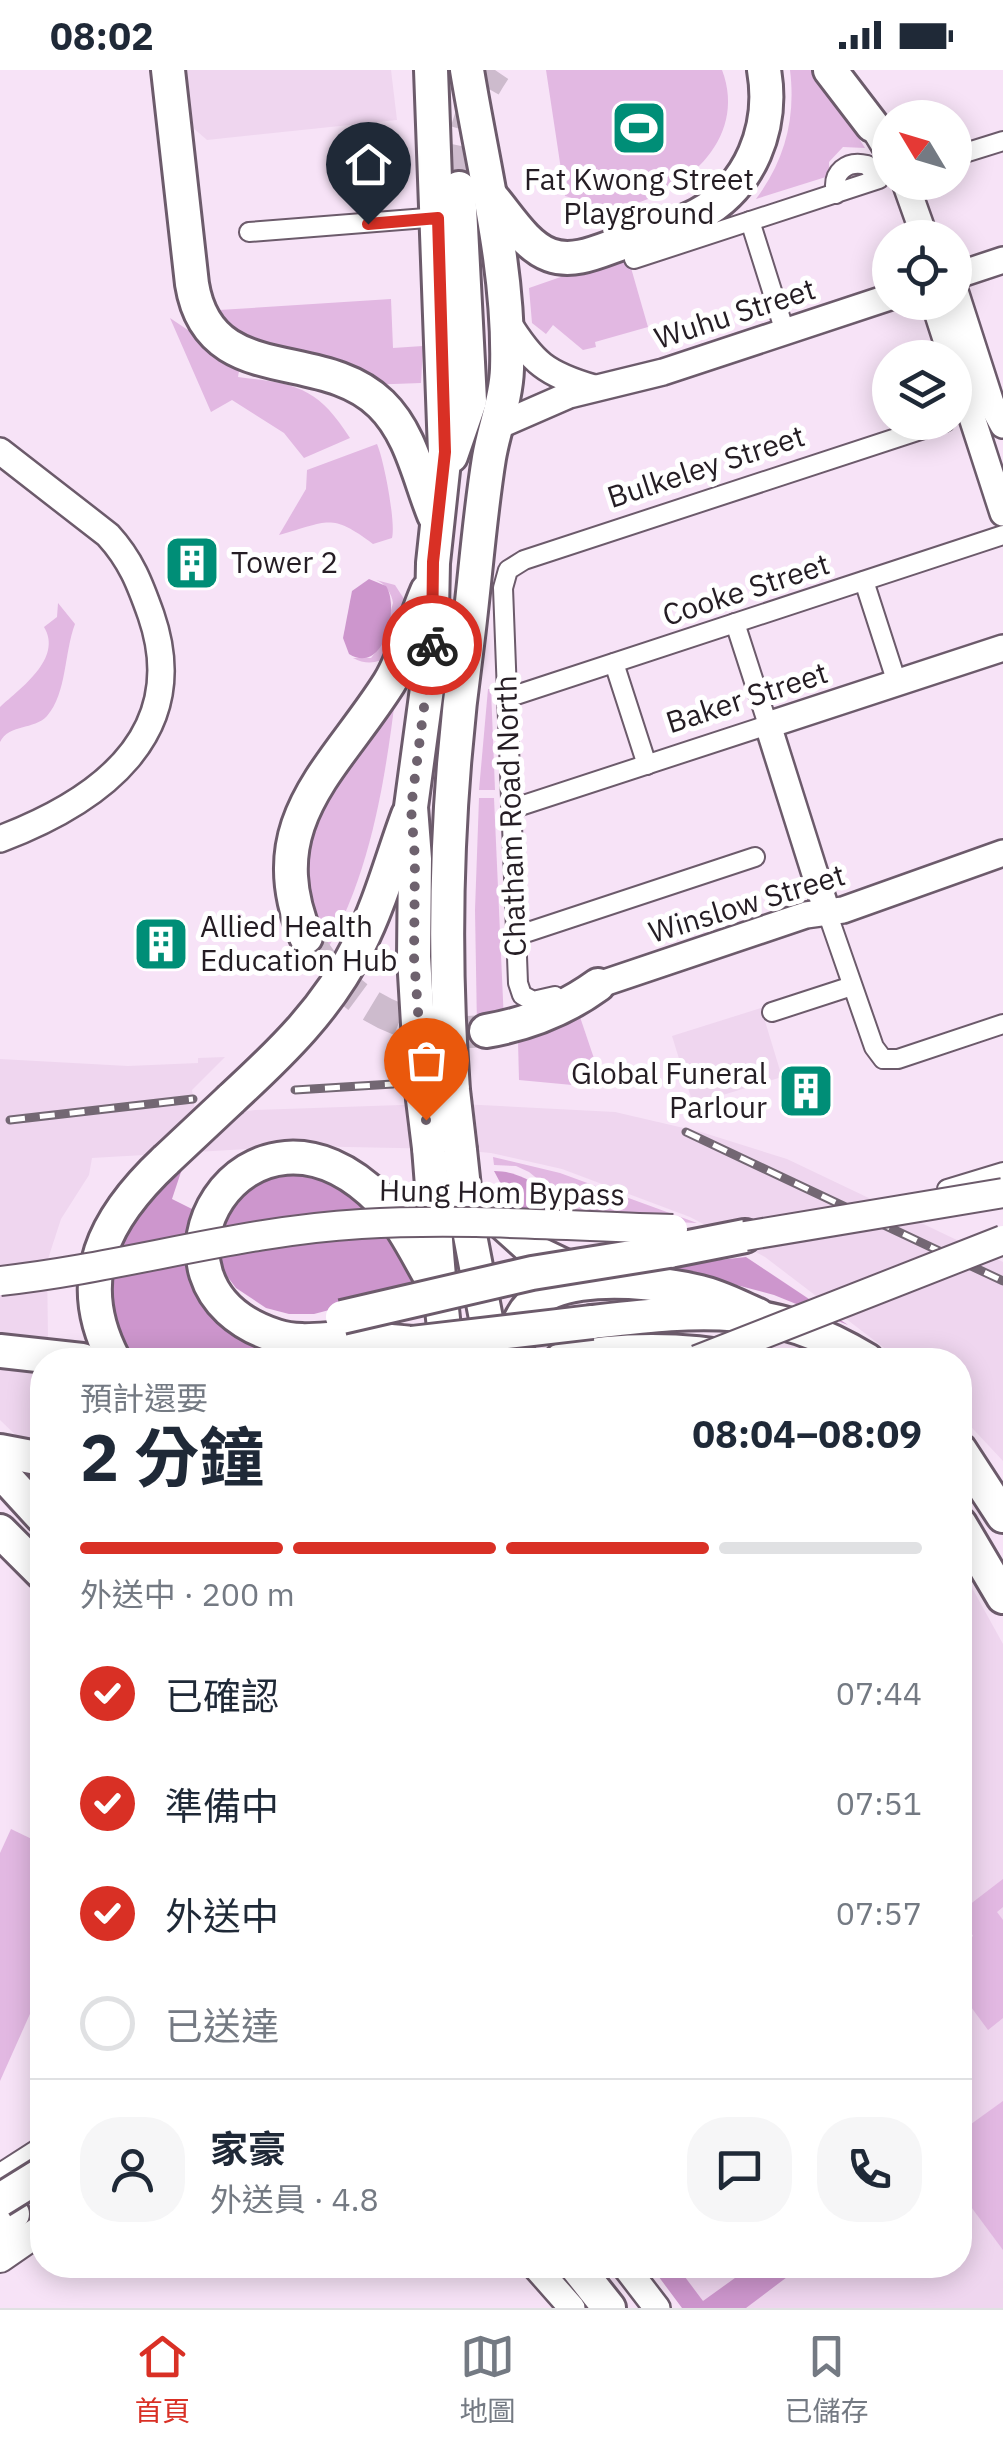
<!DOCTYPE html>
<html lang="zh-TW">
<meta charset="utf-8">
<style>
:root{--surface:#fff;--page:#f6f6f7;--text:#1f2937;--muted:#747a83;--line:#e0e1e3;--accent:#d93025}
body{margin:0;font-family:"IBM Plex Sans","Noto Sans TC",sans-serif;background:var(--page);color:var(--text);height:100vh;display:flex;flex-direction:column;font-size:38px;white-space:nowrap}
*{box-sizing:border-box;margin:0}
p{font-size:32px;color:var(--muted)}
.icon{flex:none;width:55px;height:55px;fill:none;stroke:currentColor;stroke-width:2;stroke-linecap:round;stroke-linejoin:round}
.map{position:relative;flex:1;overflow:hidden}
.sheet{position:absolute;left:30px;top:1278px;width:942px;height:930px;display:flex;flex-direction:column;background:var(--surface);border-radius:40px;box-shadow:0 5px 25px #0003}
.sheet>*{flex:none}
.needle{width:65px;rotate:308deg}
.controls{position:absolute;left:872px;top:30px;display:grid;gap:20px}
.controls a{display:grid;place-items:center;width:100px;height:100px;border-radius:50%;background:var(--surface);box-shadow:0 5px 25px #0003;font-size:50px}
.pin{position:absolute;display:grid;place-items:center;width:85px;height:85px;color:#fff;margin:-102px -42px;border-radius:50% 50% 50% 0;rotate:-45deg;box-shadow:0 0 10px #0007}
.pin .icon{rotate:45deg}
.courier{position:absolute;display:grid;place-items:center;width:100px;height:100px;margin:-50px;border:8px solid #d93025;border-radius:50%;background:#fff;color:#222;box-shadow:0 2px 12px #0007}
.headline em{font-style:normal;font-weight:700}
.headline div{display:flex;flex-direction:column-reverse}
.headline{display:flex;align-items:center;justify-content:space-between;height:170px;padding:0 50px}
h1{font-size:65px;font-weight:700;line-height:75px}
.bar{display:grid;grid-template-columns:repeat(4,1fr);gap:15px 10px;align-content:center;height:120px;padding:0 50px}
.bar i{height:12px;border-radius:8px;background:var(--line)}
.bar .active{background:var(--accent)}
.bar p{grid-column:span 4}
.line{display:flex;align-items:center;gap:25px;padding:0 50px;border-top:2px solid var(--line)}
.line div{flex:1}
.round{display:grid;place-items:center;flex:none;width:105px;height:105px;border-radius:40px;background:var(--page)}
ol{padding:0 50px;list-style:none}
li{display:flex;align-items:center;gap:30px;height:110px}
li p{margin-inline-start:auto}
li .icon{padding:10px;border-radius:50%;background:var(--accent);color:#fff;stroke-width:4}
li:last-child{color:var(--muted)}
li i{width:55px;height:55px;border:5px solid var(--line);border-radius:50%}
.status{display:flex;justify-content:space-between;align-items:center;height:70px;padding:0 50px;background:var(--surface);direction:ltr}
.status svg{height:28px;fill:currentColor}
.tab-bar{display:flex;justify-content:space-around;align-items:center;height:140px;border-top:2px solid var(--line);background:var(--surface);font-size:28px;color:var(--muted)}
.tab-bar a{display:grid;justify-items:center;gap:5px}
.tab-bar .active{color:var(--accent)}
.map>svg:first-child{display:block}
.built{fill:#efd6ef}
.green{fill:#e2b8e2}
.forest{fill:#cd96cd}
.lines{fill:none;stroke-linecap:round;stroke-linejoin:round}
.highway-tunnel{stroke:#cdbbcd;stroke-width:32;stroke-dasharray:32 16;stroke-linecap:butt}
.street-casing{stroke:#6c5b6b;stroke-width:22}
.secondary-casing{stroke:#6c5b6b;stroke-width:30}
.primary-casing{stroke:#6c5b6b;stroke-width:32}
.highway-casing{stroke:#6c5b6b;stroke-width:38}
.street{stroke:#fff;stroke-width:18}
.secondary{stroke:#fff;stroke-width:25}
.primary{stroke:#fff;stroke-width:28}
.highway{stroke:#fff;stroke-width:32}
.rail-casing{stroke:#736773;stroke-width:9}
.rail{stroke:#fff;stroke-width:5;stroke-dasharray:15;stroke-linecap:butt}
.primary-bridge-casing{stroke:#6c5b6b;stroke-width:32;stroke-linecap:butt}
.highway-bridge-casing{stroke:#6c5b6b;stroke-width:38;stroke-linecap:butt}
.primary-bridge{stroke:#fff;stroke-width:28}
.highway-bridge{stroke:#fff;stroke-width:32}
.done{stroke:#6e626e;stroke-width:10;stroke-dasharray:0 18}
.route{stroke:#d93025;stroke-width:12}
.labels{text-anchor:middle;stroke-width:10;stroke-linejoin:round;paint-order:stroke}
.poi-label{font-size:30px;fill:#251d24;stroke:#fff;text-anchor:start}
.street-label{font-size:30px;fill:#251d24;stroke:#fff}
</style>
<div class="status"><b>08:02</b><svg viewBox="0 0 49 12"><path d="M0 12V9h3v3zM5 12V6h3v6zM10 12V3h3v9zM15 12V0h3v12zM26 1h20v11H26zM47 4h2v5h-2z"/></svg></div>
<div class="map">
<svg width="1003" height="2238" viewBox="0 0 1003 2238">
<rect width="100%" height="100%" fill="#f7e3f7"/>
<g class="built">
<path d="M179 0H391L397 50 207 70 184 50Z"/>
<path d="M761 938 782 1007 693 1034 672 966Z"/>
<path d="M225 987 192 1020 196 1048 255 1040 401 1035 461 1034 615 1042 701 1062 787 1089 1003 1192V1391L960 1345V1290H900L765 1187 690 1147 562 1099 491 1083 449 1079 297 1076 92 1088 89 1105 61 1149 47 1192 48 1268 55 1290H42V1402L25 1374 0 1350V989L128 996 198 993V988Z"/>
<path d="M960 1496 1003 1574V2238H683L652 2195H960Z"/>
</g>
<g class="green">
<path d="M546 0H722C749 71 681 126 618 138 603 141 580 130 565 126Z"/>
<path d="M790 0H817L865 78 843 77 829 92V106L756 129C785 90 796 48 790 0Z"/>
<path d="M627 184 648 257 595 272 596 277 583 280 553 255 546 264 532 253 529 218Z"/>
<path d="M391 229 393 278 423 276 421 313 366 315 264 284 220 249 219 240Z"/>
<path d="M170 248 240 295 238 307C296 314 317 316 350 368L304 388 284 363 232 330 211 342Z"/>
<path d="M377 374C384 390 396 453 392 468L373 474C330 442 328 452 279 465L306 419 307 400Z"/>
<path d="M376 510 395 515 406 532 389 585C378 594 366 595 353 588H371L382 574 393 533C392 524 385 513 376 510Z"/>
<path d="M58 533 75 554C64 583 67 623 47 646 34 660 9 654 0 672V637C21 618 63 588 44 557L57 547Z"/>
<path d="M488 619H491L495 720H479Z"/>
<path d="M396 622C384 719 369 813 317 897L304 874V764Z"/>
<path d="M479 728H494L504 952 477 957 475 840Z"/>
<path d="M572 947H580L604 1018 519 1010 518 971Z"/>
<path d="M493 1087 560 1103 697 1153 586 1148 529 1102 516 1096 494 1095Z"/>
<path d="M11 1759 38 1772 42 1779V1917L0 2011V1783Z"/>
<path d="M1003 1809V1837L997 1842 1003 1850V1948L988 1960 960 1922V1876L973 1866 960 1842Z"/>
<path d="M1003 2031V2180L960 2122V2062Z"/>
</g>
<g class="forest">
<path d="M369 509 386 516C400 537 384 606 349 584L343 568 352 521Z"/>
<path d="M185 1090 172 1129 196 1141C197 1165 191 1198 198 1221 210 1260 252 1275 287 1283L240 1286 126 1284C105 1244 105 1195 125 1154 135 1134 169 1107 185 1090Z"/>
<path d="M494 1101C524 1101 547 1121 567 1141L544 1166 510 1131Z"/>
<path d="M265 1103H317L373 1138 409 1201 413 1218 314 1244H289L266 1238 236 1218 220 1197 219 1146Z"/>
<path d="M746 1187 848 1255 774 1225 706 1207 639 1199Z"/>
<path d="M650 2195H676L703 2231 753 2195H803L746 2238H682Z"/>
</g>
<g class="lines">
<g class="highway-tunnel">
<path d="M458 108C461 68 472 34 495 0"/>
<path d="M306 867C343 934 410 968 486 961"/>
</g>
<g class="street-casing">
<g id="street">
<path d="M955 86 1003 71"/>
<path d="M750 151 785 262"/>
<path d="M249 162 439 147"/>
<path d="M634 189 879 109 867 95C847 90 831 102 836 124"/>
<path d="M864 511 897 613"/>
<path d="M614 593 647 695"/>
<path d="M507 628 1003 465"/>
<path d="M511 739 768 655 735 553"/>
<path d="M827 842 874 977 883 989H898L1003 954"/>
<path d="M516 866 755 787"/>
<path d="M555 926 533 931 522 925 518 913 503 518 508 500 524 490 945 352"/>
<path d="M772 942 852 916"/>
<path d="M947 1119 1003 1102"/>
</g>
</g>
<g class="secondary-casing">
<g id="secondary">
<path d="M872 55 890 85"/>
<path d="M905 112 925 168"/>
<path d="M955 206 1003 190"/>
<path d="M955 221 991 333 1003 355"/>
<path d="M934 232 952 288"/>
<path d="M507 251C533 293 546 304 594 318"/>
<path d="M955 295 1003 443"/>
<path d="M498 356 569 325 663 302 890 227"/>
<path d="M0 381 108 465C131 490 140 514 151 545 192 664 100 731 0 769"/>
<path d="M827 842 768 655 1003 578"/>
<path d="M598 915 806 845 843 840 1003 783"/>
<path d="M534 2195 572 2238"/>
<path d="M624 2195 657 2238"/>
</g>
</g>
<g class="primary-casing">
<g id="primary">
<path d="M0 2109 42 2082"/>
<path d="M0 2188 42 2159"/>
</g>
</g>
<g class="highway-casing">
<g id="highway">
<path d="M168 0 192 214C209 320 321 275 381 334 411 363 419 408 434 445"/>
<path d="M830 0 872 55"/>
<path d="M490 125C507 144 525 176 550 185 575 194 601 180 625 172 649 164 675 157 698 145 751 117 774 57 764 0"/>
<path d="M451 386 470 331 459 118"/>
<path d="M306 867C258 753 334 700 389 613 406 585 414 551 427 521"/>
<path d="M486 961C527 954 565 939 598 915"/>
<path d="M453 1020C442 873 447 721 467 575 475 513 479 450 489 388 494 358 506 330 507 299 510 199 483 98 467 0"/>
<path d="M422 1021 414 887 415 789 411 737 431 589 433 493 445 382 431 0"/>
<path d="M231 1029C281 983 329 937 359 875 380 834 392 788 408 745"/>
<path d="M429 1078C435 1149 438 1219 448 1290"/>
<path d="M460 1080 468 1155 494 1290"/>
<path d="M485 1137 535 1182 579 1203"/>
<path d="M669 1181 745 1166"/>
<path d="M592 1252C700 1240 770 1231 867 1290"/>
<path d="M412 1273C392 1271 371 1269 351 1268 326 1268 300 1274 276 1266 116 1214 248 996 381 1131 405 1156 420 1191 438 1220"/>
<path d="M0 1281 82 1290"/>
<path d="M114 1290C71 1209 105 1147 166 1090"/>
<path d="M519 1290C496 1191 646 1209 700 1222 721 1227 739 1237 758 1245"/>
<path d="M561 1290C620 1278 684 1278 743 1290"/>
<path d="M960 1380 1003 1446"/>
<path d="M0 1381 42 1389"/>
<path d="M0 1401 42 1447"/>
<path d="M960 1454 1003 1527"/>
<path d="M0 1461 42 1503"/>
<path d="M0 2157 13 2144"/>
<path d="M575 2195 609 2238"/>
</g>
</g>
<use href="#street" class="street"/>
<use href="#secondary" class="secondary"/>
<use href="#primary" class="primary"/>
<use href="#highway" class="highway"/>
<g class="rail-casing">
<g id="rail">
<path d="M295 1020 393 1014"/>
<path d="M10 1050 193 1029"/>
<path d="M686 1062 1003 1211"/>
</g>
</g>
<use href="#rail" class="rail"/>
<g class="primary-bridge-casing">
<g id="primary-bridge">
<path d="M745 1166 1003 1123"/>
<path d="M0 1211C121 1198 239 1161 361 1154 465 1148 569 1156 673 1159"/>
<path d="M697 1290 1003 1170"/>
</g>
</g>
<g class="highway-bridge-casing">
<g id="highway-bridge">
<path d="M453 1020 460 1080"/>
<path d="M422 1021 429 1078"/>
<path d="M166 1090 231 1029"/>
<path d="M342 1247 532 1203 669 1181"/>
<path d="M412 1273 592 1252"/>
<path d="M0 2130 42 2104"/>
</g>
</g>
<use href="#primary-bridge" class="primary-bridge"/>
<use href="#highway-bridge" class="highway-bridge"/>
</g>
<g class="lines">
<path class="done" d="M426 1050 414 887 415 788 411 738 432 575"/>
<path class="route" d="M368 154 438 148 445 382 433 492 432 575"/>
</g>
<defs>
<g id="stadium-square" transform="scale(2.875)"><rect x="-9" y="-9" width="18" height="18" rx="4" fill="#008e77" stroke="#fff"/><path d="M0-5a6.5 5 0 1 0 0 10a6.5 5 0 1 0 0-10ZM-3.5-1.8h7v3.6h-7Z" fill="#fff"/></g>
<g id="building-square" transform="scale(2.875)"><rect x="-9" y="-9" width="18" height="18" rx="4" fill="#008e77" stroke="#fff"/><path d="M-4-6H4V6H1V3H-1V6H-4ZM-2.5-4.3h1.7v1.8h-1.7ZM.8-4.3h1.7v1.8H.8ZM-2.5-1h1.7V.8h-1.7ZM.8-1h1.7V.8H.8Z" fill="#fff"/></g>
</defs>
<g fill-rule="evenodd">
<use href="#stadium-square" x="639" y="58"/>
<use href="#building-square" x="192" y="493"/>
<use href="#building-square" x="161" y="874"/>
<use href="#building-square" x="806" y="1021"/>
</g>
<g class="labels">
<g class="poi-label">
<text x="639" y="120" text-anchor="middle">Fat Kwong Street<tspan x="639" dy="34">Playground</tspan></text>
<text x="231" y="503">Tower 2</text>
<text x="200" y="867">Allied Health<tspan x="200" dy="34">Education Hub</tspan></text>
<text x="767" y="1014" text-anchor="end">Global Funeral<tspan x="767" dy="34">Parlour</tspan></text>
</g>
<g class="street-label">
<text transform="translate(735 244) rotate(-18)" y="10">Wuhu Street</text>
<text transform="translate(706 397) rotate(-18)" y="10">Bulkeley Street</text>
<text transform="translate(746 520) rotate(-18)" y="10">Cooke Street</text>
<text transform="translate(747 628) rotate(-18)" y="10">Baker Street</text>
<text transform="translate(511 746) rotate(-92)" y="10">Chatham Road North</text>
<text transform="translate(747 834) rotate(-17)" y="10">Winslow Street</text>
<text transform="translate(502 1123) rotate(1)" y="10">Hung Hom Bypass</text>
</g>
</g>
</svg>
<div class="controls">
<a><svg class="needle" viewBox="-14 -14 28 28"><path d="M0-13l5 13h-10z" fill="#e53935"/><path d="M0 13l5-13h-10z" fill="#747a83"/></svg></a>
<a><svg class="icon" aria-label="locate" viewBox="0 0 24 24"><circle cx="12" cy="12" r="6"/><path d="M12 2v4M12 18v4M2 12h4M18 12h4"/></svg></a>
<a><svg class="icon" aria-label="layers" viewBox="0 0 24 24"><path d="M12 4l9 5-9 5-9-5zM3 14l9 5 9-5"/></svg></a>
</div>
<div class="pin" style="left:426px;top:1050px;background:#ea580c"><svg class="icon" aria-label="bag" viewBox="0 0 24 24"><path d="M5 8h14l-1 12H6zM9 8a3 3 0 0 1 6 0"/></svg></div>
<div class="pin" style="left:368px;top:154px;background:#1f2937"><svg class="icon" aria-label="home" viewBox="0 0 24 24"><path d="M3 11l9-7 9 7M6 9v11h12V9"/></svg></div>
<div class="courier" style="left:432px;top:575px"><svg class="icon" aria-label="bike" viewBox="0 0 24 24"><circle cx="6" cy="16" r="4"/><circle cx="18" cy="16" r="4"/><path d="M6 16l4-8h5l3 8M10 8l3 8H6M13 5h3"/></svg></div>
<section class="sheet">
<div class="headline"><div><h1>2 分鐘</h1><p>預計還要</p></div><em>08:04–08:09</em></div>
<div class="bar"><i class="active"></i><i class="active"></i><i class="active"></i><i></i><p>外送中 · 200 m</p></div>
<ol>
<li><svg class="icon" aria-label="check" viewBox="0 0 24 24"><path d="M5 12l5 5 9-10"/></svg>已確認<p>07:44</p></li>
<li><svg class="icon" aria-label="check" viewBox="0 0 24 24"><path d="M5 12l5 5 9-10"/></svg>準備中<p>07:51</p></li>
<li><svg class="icon" aria-label="check" viewBox="0 0 24 24"><path d="M5 12l5 5 9-10"/></svg>外送中<p>07:57</p></li>
<li><i></i>已送達</li>
</ol>
<div class="line" style="height:180px"><a class="round"><svg class="icon" aria-label="person" viewBox="0 0 24 24"><circle cx="12" cy="8" r="4"/><path d="M4 21q1-7 8-7t8 7"/></svg></a><div><b>家豪</b><p>外送員 · 4.8</p></div><a class="round"><svg class="icon" aria-label="chat" viewBox="0 0 24 24"><path d="M4 5h16v11H9l-5 4z"/></svg></a><a class="round"><svg class="icon" aria-label="phone" viewBox="0 0 24 24"><path d="M5 4h4l2 5-3 2q2 4 5 5l2-3 5 2v4C11 20 4 13 5 4z"/></svg></a></div>
</section>
</div>
<nav class="tab-bar">
<a class="active"><svg class="icon" aria-label="home" viewBox="0 0 24 24"><path d="M3 11l9-7 9 7M6 9v11h12V9"/></svg>首頁</a>
<a><svg class="icon" aria-label="map" viewBox="0 0 24 24"><path d="M3 6l6-2 6 2 6-2v14l-6 2-6-2-6 2zM9 4v14M15 6v14"/></svg>地圖</a>
<a><svg class="icon" aria-label="saved" viewBox="0 0 24 24"><path d="M7 4h10v16l-5-4-5 4z"/></svg>已儲存</a>
</nav>
